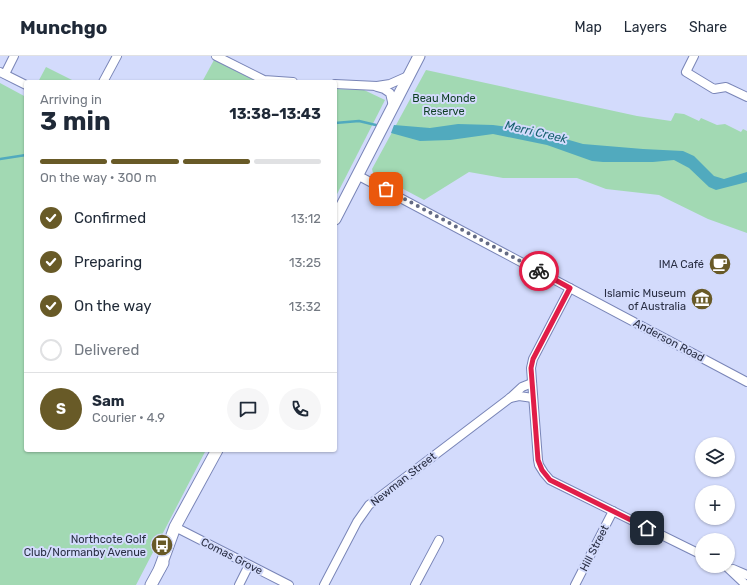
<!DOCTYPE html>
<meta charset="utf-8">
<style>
:root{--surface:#fff;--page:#f6f6f7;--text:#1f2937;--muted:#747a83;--line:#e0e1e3;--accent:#685a27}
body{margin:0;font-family:Rubik,sans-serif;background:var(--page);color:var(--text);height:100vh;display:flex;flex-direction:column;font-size:15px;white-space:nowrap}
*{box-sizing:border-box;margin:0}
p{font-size:13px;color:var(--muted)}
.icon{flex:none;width:22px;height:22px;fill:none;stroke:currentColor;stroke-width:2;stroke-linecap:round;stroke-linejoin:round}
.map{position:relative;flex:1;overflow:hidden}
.details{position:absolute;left:24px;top:24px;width:313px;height:372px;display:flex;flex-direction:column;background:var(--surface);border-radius:4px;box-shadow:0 1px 3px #0004}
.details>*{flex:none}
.buttons{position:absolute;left:695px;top:381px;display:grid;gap:8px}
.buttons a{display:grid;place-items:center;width:40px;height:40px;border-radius:50%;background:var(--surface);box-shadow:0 1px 3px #0004;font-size:20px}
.pin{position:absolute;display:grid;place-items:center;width:34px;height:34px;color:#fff;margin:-17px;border-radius:8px;box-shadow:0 2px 6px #0006}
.courier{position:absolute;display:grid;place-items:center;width:40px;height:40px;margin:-20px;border:3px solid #e11d48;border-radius:50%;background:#fff;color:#222;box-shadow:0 1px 5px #0007}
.head em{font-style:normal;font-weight:700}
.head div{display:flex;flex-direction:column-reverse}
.head{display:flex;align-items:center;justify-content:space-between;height:68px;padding:0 16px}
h1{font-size:26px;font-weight:700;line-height:30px}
.bar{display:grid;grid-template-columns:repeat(4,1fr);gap:6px 4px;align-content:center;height:48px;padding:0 16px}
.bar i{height:5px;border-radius:3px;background:var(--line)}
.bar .selected{background:var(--accent)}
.bar p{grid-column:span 4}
.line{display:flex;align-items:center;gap:10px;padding:0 16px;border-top:1px solid var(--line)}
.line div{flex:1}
.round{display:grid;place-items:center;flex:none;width:42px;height:42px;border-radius:21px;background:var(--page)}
ol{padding:0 16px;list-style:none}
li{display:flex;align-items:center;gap:12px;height:44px}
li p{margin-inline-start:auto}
li .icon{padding:4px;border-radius:50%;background:var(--accent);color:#fff;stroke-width:4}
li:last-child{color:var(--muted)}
li i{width:22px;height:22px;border:2px solid var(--line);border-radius:50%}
header{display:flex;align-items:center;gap:24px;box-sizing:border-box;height:56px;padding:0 20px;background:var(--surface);border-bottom:1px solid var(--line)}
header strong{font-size:19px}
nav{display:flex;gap:22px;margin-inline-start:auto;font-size:14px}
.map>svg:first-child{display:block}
.green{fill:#a2d9b3}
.water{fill:#51aabe}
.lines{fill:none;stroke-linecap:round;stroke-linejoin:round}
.stream{stroke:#51aabe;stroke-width:2.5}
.minor-casing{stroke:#7985b7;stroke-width:10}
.secondary-casing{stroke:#7985b7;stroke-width:13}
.minor{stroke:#fff;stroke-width:8}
.secondary{stroke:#fff;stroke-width:11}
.done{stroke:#646b84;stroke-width:4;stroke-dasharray:0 7.2}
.route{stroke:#e11d48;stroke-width:5}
.labels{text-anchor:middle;stroke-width:4;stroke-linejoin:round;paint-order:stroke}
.park-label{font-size:11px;fill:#0e3f23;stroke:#d3dbfc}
.poi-label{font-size:11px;fill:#292e43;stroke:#d3dbfc;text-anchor:end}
.street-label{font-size:11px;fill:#292e43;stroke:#d3dbfc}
.water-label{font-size:12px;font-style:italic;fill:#18616f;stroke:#d3dbfc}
</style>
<header>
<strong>Munchgo</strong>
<nav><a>Map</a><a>Layers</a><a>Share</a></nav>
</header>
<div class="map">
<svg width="747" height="529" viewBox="0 0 747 529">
<rect width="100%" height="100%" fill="#d3dbfc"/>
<g class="green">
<path d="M214 4 258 26H202Z"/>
<path d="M46 11 76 26H38Z"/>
<path d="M426 14 637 60 671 65 675 57 684 58 699 65 701 62 717 69 725 68 741 76 743 73 747 75V177L708 163 659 139 606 133 577 122H503L469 116 424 144 373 117 372 113Z"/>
<path d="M0 27 26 41V394H206L136 529H0Z"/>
<path d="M335 33 364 34 385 44 335 142Z"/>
</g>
<path class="water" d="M458 68 493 69 538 75 583 88 643 93 683 95 694 100 714 120 724 123 747 116V126L716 134 709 131 689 112 674 104 653 106H603L592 105 547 89 493 78 450 84 420 85 391 77 394 69 430 72Z"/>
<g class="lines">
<g class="stream">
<path d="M335 67 359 65 380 70"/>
<path d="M0 103 26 99"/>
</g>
<g class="minor-casing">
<g id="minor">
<path d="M216 0 264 24 293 26"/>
<path d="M694 0 686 16 714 33 726 31 747 41"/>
<path d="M0 16 26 29"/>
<path d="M5 18 14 0"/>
<path d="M103 26 117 0"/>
<path d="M335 28 377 30 390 28 408 20"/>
<path d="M377 31 384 33 390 37 393 50"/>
<path d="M357 119 747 326"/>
<path d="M570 232 533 303 531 312 538 404 539 409 544 417 550 424 556 427 702 499"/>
<path d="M510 342 519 340 533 342"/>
<path d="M175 471 289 529"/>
<path d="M727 511 746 529"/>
<path d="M733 513 747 519"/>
<path d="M239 529 249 509"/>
<path d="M324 529 357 466 369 449 510 342 522 331 532 327"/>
<path d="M415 529 439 484"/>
<path d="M575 529 613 455"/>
</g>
</g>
<g class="secondary-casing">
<g id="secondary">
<path d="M335 163 419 0"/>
<path d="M160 512 175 471 217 394"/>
<path d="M151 529 163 507"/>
</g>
</g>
<use href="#minor" class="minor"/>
<use href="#secondary" class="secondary"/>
</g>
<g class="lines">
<path class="done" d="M386 133 539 215"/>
<path class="route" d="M539 215 570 232 533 303 531 312 538 404 542 414 550 424 647 472"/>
</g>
<defs>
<g id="cafe-disc" transform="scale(1.15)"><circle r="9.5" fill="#685a27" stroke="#d3dbfc"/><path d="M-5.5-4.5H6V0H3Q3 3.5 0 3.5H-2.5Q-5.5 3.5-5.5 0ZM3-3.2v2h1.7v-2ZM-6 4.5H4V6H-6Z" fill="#fff"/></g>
<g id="museum-disc" transform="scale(1.15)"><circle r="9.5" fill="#685a27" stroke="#d3dbfc"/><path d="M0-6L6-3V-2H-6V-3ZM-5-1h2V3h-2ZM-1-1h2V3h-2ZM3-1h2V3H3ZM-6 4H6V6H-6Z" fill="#fff"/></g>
<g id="bus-disc" transform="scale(1.15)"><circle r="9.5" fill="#685a27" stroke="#d3dbfc"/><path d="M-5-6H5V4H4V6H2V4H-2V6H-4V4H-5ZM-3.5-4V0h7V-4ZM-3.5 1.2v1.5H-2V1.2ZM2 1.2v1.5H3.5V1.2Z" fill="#fff"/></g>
</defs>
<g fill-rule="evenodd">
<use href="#cafe-disc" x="720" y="208"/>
<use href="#museum-disc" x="702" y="243"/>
<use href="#bus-disc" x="162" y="489"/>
</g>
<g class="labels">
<g class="park-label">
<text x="444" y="46">Beau Monde<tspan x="444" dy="13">Reserve</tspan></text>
</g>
<g class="poi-label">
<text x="704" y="212">IMA Café</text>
<text x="686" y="241">Islamic Museum<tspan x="686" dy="13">of Australia</tspan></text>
<text x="146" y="487">Northcote Golf<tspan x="146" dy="13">Club/Normanby Avenue</tspan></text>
</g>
<g class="street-label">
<text transform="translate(669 284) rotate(28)" y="4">Anderson Road</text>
<text transform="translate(403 423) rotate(-38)" y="4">Newman Street</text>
<text transform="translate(594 492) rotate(-63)" y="4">Hill Street</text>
<text transform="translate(232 500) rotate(27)" y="4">Comas Grove</text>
</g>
<g class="water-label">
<text transform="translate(536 76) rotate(13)" y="4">Merri Creek</text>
</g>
</g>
</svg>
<div class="buttons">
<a><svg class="icon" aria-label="layers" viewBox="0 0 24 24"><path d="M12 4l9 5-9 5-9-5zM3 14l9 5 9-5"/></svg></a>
<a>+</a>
<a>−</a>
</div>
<div class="pin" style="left:386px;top:133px;background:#ea580c"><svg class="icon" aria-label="bag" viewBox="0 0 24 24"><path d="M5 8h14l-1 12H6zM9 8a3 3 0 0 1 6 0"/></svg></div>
<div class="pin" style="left:647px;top:472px;background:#1f2937"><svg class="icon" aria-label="home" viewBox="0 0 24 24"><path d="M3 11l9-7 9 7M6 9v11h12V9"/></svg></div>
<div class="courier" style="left:539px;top:215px"><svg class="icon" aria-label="bike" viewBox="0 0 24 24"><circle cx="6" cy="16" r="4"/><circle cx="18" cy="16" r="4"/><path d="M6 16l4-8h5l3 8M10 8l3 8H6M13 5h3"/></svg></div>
<section class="details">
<div class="head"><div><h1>3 min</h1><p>Arriving in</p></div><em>13:38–13:43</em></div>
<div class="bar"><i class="selected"></i><i class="selected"></i><i class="selected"></i><i></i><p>On the way · 300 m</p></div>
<ol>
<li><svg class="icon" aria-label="check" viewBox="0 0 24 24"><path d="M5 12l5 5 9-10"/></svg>Confirmed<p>13:12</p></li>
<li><svg class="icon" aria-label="check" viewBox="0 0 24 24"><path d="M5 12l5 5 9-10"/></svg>Preparing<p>13:25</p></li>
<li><svg class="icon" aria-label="check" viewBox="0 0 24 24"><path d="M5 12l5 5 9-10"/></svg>On the way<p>13:32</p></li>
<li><i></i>Delivered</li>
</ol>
<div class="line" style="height:72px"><b class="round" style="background:var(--accent);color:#fff">S</b><div><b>Sam</b><p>Courier · 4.9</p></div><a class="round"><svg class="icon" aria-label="chat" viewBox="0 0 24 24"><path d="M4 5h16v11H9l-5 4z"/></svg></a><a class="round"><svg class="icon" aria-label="phone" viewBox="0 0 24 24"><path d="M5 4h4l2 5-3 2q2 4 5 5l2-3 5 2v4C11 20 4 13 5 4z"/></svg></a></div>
</section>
</div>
